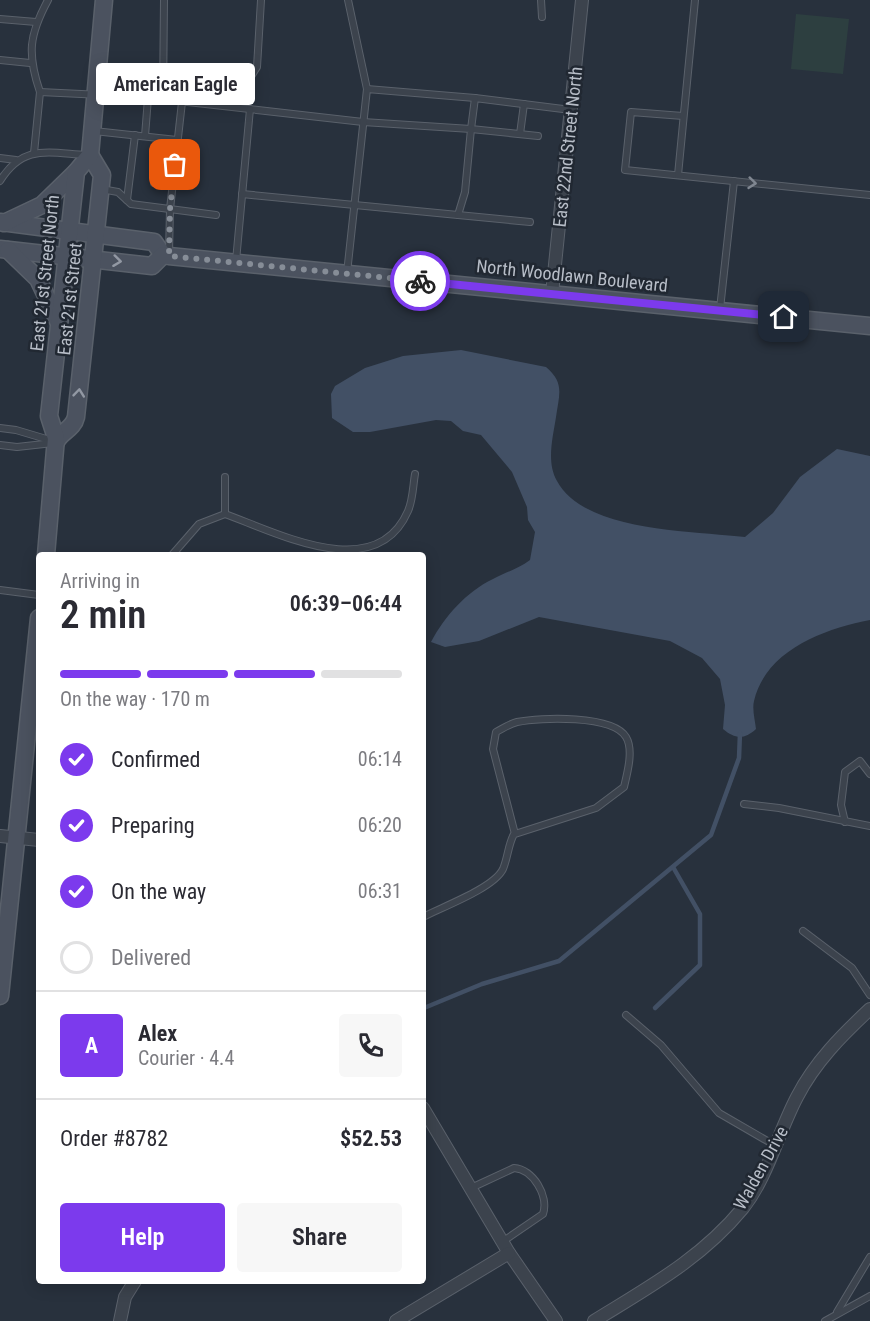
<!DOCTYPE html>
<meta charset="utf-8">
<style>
:root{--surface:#fff;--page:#f7f7f7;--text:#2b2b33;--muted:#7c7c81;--line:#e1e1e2;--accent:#7c3aed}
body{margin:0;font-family:"Roboto Condensed",sans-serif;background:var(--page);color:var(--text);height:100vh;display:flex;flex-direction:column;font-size:22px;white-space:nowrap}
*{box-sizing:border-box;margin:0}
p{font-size:20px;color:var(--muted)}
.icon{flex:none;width:33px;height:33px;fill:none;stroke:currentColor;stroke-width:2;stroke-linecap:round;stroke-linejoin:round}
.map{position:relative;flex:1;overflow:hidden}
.drawer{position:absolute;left:36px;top:552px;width:390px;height:732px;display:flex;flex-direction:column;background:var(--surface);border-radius:6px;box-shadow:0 3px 15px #0003}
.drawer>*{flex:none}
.pin{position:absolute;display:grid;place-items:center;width:51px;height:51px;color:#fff;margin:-26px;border-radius:12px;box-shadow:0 3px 9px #0006}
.courier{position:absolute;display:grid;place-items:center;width:60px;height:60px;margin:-30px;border:4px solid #7c3aed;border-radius:50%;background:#fff;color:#222;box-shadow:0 2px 8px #0007}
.bubble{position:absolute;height:42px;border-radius:6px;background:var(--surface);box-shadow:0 3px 15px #0003;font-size:20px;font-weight:600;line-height:42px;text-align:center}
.headline em{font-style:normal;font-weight:600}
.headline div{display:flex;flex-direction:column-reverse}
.headline{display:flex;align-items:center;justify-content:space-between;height:102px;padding:0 24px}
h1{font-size:39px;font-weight:600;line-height:45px}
.bar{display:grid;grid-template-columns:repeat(4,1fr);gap:9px 6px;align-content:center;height:72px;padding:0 24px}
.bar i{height:8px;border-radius:4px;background:var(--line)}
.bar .selected{background:var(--accent)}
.bar p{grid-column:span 4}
.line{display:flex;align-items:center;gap:15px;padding:0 24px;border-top:2px solid var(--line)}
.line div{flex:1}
.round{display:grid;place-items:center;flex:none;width:63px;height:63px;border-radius:6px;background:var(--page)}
ol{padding:0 24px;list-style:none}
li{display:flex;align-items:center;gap:18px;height:66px}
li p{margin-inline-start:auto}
li .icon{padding:6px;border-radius:50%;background:var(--accent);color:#fff;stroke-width:4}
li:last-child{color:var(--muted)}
li i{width:33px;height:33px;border:3px solid var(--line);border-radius:50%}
.primary-button{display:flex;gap:12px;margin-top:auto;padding:12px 24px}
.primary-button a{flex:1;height:69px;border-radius:6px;background:var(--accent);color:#fff;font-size:24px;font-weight:600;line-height:69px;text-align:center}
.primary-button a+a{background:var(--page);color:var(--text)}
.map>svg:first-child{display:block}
.green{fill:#2d3f40}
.water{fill:#425065}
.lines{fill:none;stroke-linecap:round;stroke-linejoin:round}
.stream{stroke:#425065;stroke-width:4.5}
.service-casing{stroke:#5a616b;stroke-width:8}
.minor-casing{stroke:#5a616b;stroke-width:14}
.secondary-casing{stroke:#5a616b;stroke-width:19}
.service{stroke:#3c434d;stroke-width:6}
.minor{stroke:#3c434d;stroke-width:12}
.secondary{stroke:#4b525f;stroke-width:16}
.oneway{stroke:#808791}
.oneway2{stroke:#9298a3}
.done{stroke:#868d97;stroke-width:6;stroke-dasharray:0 10.8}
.route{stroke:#7c3aed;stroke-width:8}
.labels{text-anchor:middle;stroke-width:5;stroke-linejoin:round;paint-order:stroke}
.street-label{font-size:18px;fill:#b8bec8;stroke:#212832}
</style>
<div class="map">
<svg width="870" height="1321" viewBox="0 0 870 1321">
<rect width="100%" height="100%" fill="#28313d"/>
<path class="green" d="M796 14 849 19 843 74 791 69Z"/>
<path class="water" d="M461 350 546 367C565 383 559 395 556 417 553 437 546 462 557 481 584 532 694 531 745 537L773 513 800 477 837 449 870 456V620C824 629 766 650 754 701 752 709 755 720 756 729 744 740 735 739 723 729L725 705 720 679 702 658 670 641 539 617 479 641 445 647 431 642C445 616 466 592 493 579 506 572 518 569 530 560L535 532 528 520 527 507 512 472 481 435 463 431 451 421 436 420 370 432H353L332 418 331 394 335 386 365 368 403 356Z"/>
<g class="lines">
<g class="stream">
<path d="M424 1008 482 984 559 961 711 835 739 758 740 733"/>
<path d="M655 1008 700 965V914L673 867"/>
</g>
<g class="service-casing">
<g id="service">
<path d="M348 0 367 89"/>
<path d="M541 0 542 17"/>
<path d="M0 19 36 22"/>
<path d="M0 60 30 63"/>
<path d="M163 69 250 78 257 67 261 0"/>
<path d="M40 92C27 54 29 35 48 0"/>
<path d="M163 99 164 0"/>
<path d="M683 116 631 112 625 170 870 195"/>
<path d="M94 131 177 140"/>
<path d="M520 134 524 104"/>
<path d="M145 136 148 98"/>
<path d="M538 136 471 129 475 98 571 110"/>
<path d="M34 153 40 92 143 97 363 122 471 129 465 192 458 215 242 194"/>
<path d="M0 158 16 160"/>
<path d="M156 163 175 165"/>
<path d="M678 175 695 0"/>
<path d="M0 181C23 144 48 153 86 155"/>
<path d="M154 183 173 186"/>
<path d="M101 189 118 192 131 204 216 215"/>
<path d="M127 200 135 135"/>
<path d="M458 215 530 222"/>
<path d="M169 253 170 209 182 102"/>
<path d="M236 261 250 109"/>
<path d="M347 273 367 89 475 98"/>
<path d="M720 309 734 181"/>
<path d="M0 428 16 430 53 441"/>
<path d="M0 445 17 447 53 443"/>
<path d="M225 477V514"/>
<path d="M172 555 199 524 225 514C278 533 376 585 408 511 413 500 413 485 415 474"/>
<path d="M0 590 39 595"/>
<path d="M744 804 779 808 870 826"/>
<path d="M845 822 841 805 845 772 860 761 870 774"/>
<path d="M423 917C442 907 494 888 503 869 508 857 508 845 514 834H515L596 808 624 787C627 774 634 750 626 737 613 715 541 717 517 722 509 724 502 729 496 732L493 749 515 834"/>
<path d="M803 931 852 968 870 995"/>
<path d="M626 1015 661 1045 719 1113 776 1146"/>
<path d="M471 1188 514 1168C533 1169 549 1196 543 1214L502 1242"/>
<path d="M837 1312 870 1257"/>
<path d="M825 1321 870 1296"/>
</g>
</g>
<g class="minor-casing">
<g id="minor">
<path d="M552 294 582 0"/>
<path d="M0 836 39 840"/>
<path d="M423 1108 509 1253 556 1321"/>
<path d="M120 1321 125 1297 135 1281"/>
<path d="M396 1321 509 1253"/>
<path d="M594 1321C649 1287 701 1259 743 1208 768 1176 778 1133 797 1097 815 1062 842 1035 870 1009"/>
</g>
</g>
<g class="secondary-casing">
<g id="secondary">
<path d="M0 222 154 242 163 255"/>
<path d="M4 223 42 205 76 172"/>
<path d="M0 249 152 266 163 255 169 256 870 326"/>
<path d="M8 250 38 279 58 321"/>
<path d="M56 442C61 431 73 430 76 417L102 175 90 155"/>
<path d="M46 555 56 438 49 416 76 172 90 155 104 0"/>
<path d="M0 996 39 618"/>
</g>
</g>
<use href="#service" class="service"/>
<use href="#minor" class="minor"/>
<use href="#secondary" class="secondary"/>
</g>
<defs><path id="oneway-chevron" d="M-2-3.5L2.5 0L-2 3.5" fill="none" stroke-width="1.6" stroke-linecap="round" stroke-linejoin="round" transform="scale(1.5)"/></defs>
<use class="oneway" href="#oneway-chevron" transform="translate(752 183) rotate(6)"/>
<g class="oneway2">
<use href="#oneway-chevron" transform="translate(117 261) rotate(7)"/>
<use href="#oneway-chevron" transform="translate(79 393) rotate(-84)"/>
</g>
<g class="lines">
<path class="done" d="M175 165 170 209 169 256 420 281"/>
<path class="route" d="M420 281 784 317"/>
</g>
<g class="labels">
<g class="street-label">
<text transform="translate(568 147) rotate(-84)" y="6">East 22nd Street North</text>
<text transform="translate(45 273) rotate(-84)" y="6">East 21st Street North</text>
<text transform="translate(572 276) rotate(6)" y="6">North Woodlawn Boulevard</text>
<text transform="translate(70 299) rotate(-84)" y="6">East 21st Street</text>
<text transform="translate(761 1168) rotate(-61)" y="6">Walden Drive</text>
</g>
</g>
</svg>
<div class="pin" style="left:175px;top:165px;background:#ea580c"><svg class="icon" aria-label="bag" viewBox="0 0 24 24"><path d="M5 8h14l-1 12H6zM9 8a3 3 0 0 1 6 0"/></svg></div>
<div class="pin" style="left:784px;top:317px;background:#1f2937"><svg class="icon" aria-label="home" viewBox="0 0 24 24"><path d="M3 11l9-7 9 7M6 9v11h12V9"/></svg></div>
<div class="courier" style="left:420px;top:281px"><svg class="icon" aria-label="bike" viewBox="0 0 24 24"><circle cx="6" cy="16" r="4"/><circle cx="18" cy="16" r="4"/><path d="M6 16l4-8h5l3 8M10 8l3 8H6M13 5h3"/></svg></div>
<div class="bubble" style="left:96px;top:63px;width:159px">American Eagle</div>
<section class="drawer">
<div class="headline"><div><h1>2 min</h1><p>Arriving in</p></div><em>06:39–06:44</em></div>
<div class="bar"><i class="selected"></i><i class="selected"></i><i class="selected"></i><i></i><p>On the way · 170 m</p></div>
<ol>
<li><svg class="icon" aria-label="check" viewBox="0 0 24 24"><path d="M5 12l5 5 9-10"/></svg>Confirmed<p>06:14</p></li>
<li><svg class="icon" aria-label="check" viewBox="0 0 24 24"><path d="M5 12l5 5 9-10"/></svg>Preparing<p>06:20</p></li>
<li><svg class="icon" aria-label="check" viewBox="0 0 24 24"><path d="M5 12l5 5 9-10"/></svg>On the way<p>06:31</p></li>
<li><i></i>Delivered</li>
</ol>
<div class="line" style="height:108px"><b class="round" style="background:var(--accent);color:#fff">A</b><div><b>Alex</b><p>Courier · 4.4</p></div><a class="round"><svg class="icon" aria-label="phone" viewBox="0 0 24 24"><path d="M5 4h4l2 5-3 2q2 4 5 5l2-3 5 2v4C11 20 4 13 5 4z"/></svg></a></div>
<div class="line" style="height:78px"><div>Order #8782</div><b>$52.53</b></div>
<div class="primary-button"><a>Help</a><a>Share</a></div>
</section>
</div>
